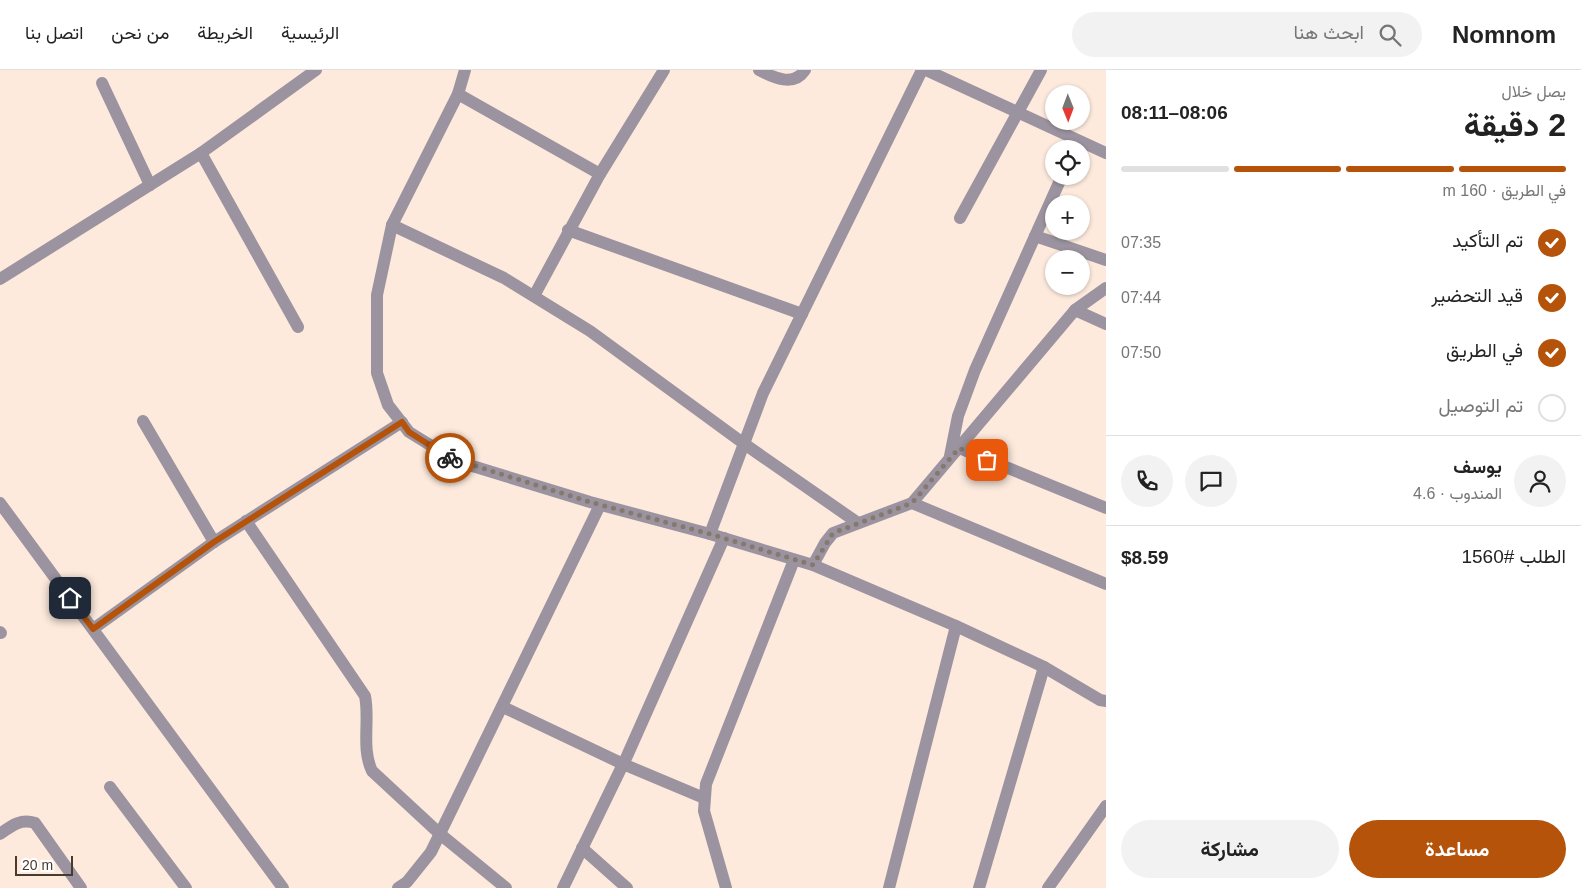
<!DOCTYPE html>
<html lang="ar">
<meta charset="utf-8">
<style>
:root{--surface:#fff;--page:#f2f2f2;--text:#222;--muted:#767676;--line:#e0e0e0;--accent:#b45309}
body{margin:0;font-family:Helvetica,Vazirmatn,sans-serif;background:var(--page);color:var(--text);direction:rtl;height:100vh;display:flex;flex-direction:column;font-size:19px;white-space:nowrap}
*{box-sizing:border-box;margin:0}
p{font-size:16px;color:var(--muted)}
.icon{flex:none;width:28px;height:28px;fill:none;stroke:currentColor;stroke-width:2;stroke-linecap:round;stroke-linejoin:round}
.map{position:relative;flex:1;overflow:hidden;direction:ltr}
.details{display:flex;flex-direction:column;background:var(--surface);width:475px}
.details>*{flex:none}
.needle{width:32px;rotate:179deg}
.buttons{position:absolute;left:1045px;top:15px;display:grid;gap:10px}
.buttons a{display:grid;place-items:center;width:45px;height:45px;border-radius:50%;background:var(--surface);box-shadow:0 1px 4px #0004;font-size:25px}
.scale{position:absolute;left:15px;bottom:12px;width:58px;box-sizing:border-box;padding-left:5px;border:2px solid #463a31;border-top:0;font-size:14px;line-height:18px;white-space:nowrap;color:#463a31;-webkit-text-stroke:4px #fff;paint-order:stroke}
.pin{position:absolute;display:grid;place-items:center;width:42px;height:42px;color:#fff;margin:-21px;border-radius:10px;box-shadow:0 2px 8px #0006}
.courier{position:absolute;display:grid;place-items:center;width:50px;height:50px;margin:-25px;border:4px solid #b45309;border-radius:50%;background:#fff;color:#222;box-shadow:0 1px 6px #0007}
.head em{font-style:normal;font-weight:700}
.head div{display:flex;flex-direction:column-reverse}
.head{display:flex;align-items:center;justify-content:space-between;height:85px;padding:0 15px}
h1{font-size:32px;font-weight:700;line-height:38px}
.bar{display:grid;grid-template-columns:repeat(4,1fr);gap:8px 5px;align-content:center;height:60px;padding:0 15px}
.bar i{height:6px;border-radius:4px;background:var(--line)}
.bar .selected{background:var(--accent)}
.bar p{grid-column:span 4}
.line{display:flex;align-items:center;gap:12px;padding:0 15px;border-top:1px solid var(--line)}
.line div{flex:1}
.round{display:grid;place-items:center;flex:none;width:52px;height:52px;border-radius:26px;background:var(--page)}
ol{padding:0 15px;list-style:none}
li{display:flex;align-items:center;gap:15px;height:55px}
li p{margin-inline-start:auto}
li .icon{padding:5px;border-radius:50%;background:var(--accent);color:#fff;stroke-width:4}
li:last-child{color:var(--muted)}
li i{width:28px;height:28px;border:2px solid var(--line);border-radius:50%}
.cta{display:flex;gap:10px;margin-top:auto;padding:10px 15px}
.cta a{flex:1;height:58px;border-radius:30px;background:var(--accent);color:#fff;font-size:20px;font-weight:700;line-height:58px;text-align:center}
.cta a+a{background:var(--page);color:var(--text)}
header{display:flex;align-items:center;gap:30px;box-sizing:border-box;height:70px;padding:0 25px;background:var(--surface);border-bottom:1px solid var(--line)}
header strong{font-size:24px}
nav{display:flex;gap:28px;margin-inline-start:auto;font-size:18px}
.search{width:350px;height:45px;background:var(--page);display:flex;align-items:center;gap:12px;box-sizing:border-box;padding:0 18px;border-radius:28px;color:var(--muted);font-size:19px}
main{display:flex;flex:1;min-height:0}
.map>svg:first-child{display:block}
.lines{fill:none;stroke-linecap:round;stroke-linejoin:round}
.minor{stroke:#9b94a0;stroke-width:12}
.done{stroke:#86786d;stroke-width:5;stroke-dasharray:0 9}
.route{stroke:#b45309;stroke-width:6}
</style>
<header>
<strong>Nomnom</strong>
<div class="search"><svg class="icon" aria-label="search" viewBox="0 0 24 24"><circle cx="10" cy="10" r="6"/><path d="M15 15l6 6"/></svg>ابحث هنا</div>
<nav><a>الرئيسية</a><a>الخريطة</a><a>من نحن</a><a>اتصل بنا</a></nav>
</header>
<main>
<section class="details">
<div class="head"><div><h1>2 دقيقة</h1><p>يصل خلال</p></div><em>08:06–08:11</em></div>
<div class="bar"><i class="selected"></i><i class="selected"></i><i class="selected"></i><i></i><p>في الطريق · 160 m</p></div>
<ol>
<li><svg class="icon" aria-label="check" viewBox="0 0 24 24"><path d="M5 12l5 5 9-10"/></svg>تم التأكيد<p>07:35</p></li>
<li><svg class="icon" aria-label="check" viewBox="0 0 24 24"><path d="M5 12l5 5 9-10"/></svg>قيد التحضير<p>07:44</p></li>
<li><svg class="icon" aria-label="check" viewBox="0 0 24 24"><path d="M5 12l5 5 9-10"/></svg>في الطريق<p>07:50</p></li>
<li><i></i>تم التوصيل</li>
</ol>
<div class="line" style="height:90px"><a class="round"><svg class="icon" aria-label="person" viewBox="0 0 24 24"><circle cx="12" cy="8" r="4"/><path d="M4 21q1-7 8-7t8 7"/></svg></a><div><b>يوسف</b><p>المندوب · 4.6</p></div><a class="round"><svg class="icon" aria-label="chat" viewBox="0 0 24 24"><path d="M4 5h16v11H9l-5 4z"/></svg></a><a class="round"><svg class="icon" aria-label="phone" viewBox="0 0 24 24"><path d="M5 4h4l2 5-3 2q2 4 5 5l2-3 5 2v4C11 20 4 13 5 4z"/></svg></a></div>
<div class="line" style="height:65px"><div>الطلب #1560</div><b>$8.59</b></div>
<div class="cta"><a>مساعدة</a><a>مشاركة</a></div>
</section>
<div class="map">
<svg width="1106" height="818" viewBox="0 0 1106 818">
<rect width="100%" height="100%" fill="#fdeadd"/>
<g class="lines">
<g class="minor">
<path d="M465 0 458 24 392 155 377 225V303L388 335 409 362 456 391 590 432 710 464 813 495 956 556 1044 597 1100 630 1106 631"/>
<path d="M759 0C774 8 794 17 805 0"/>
<path d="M926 0 1106 83"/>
<path d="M102 13 150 115"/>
<path d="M458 24 600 104"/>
<path d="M201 83 298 257"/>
<path d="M960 148 1041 0"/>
<path d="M392 155 504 208 590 261 743 373 858 453"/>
<path d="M568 160 802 244"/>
<path d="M1035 166 1106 190"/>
<path d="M0 209 201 83 316 0"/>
<path d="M534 226 600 104 664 0"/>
<path d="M1075 240 1106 254"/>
<path d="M143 351 214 472"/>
<path d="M959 378 1106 438"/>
<path d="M950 386 958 346 975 300 1062 106"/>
<path d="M0 433 283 818"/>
<path d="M912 433 1106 514"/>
<path d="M246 451 365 626C370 650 361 678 372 701L440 764 506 818"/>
<path d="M710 464 763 323 922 0"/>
<path d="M813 495 825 473 833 463 912 433 1075 240 1106 218"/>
<path d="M93 559 214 472 402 352"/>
<path d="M0 562 1 563"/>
<path d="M503 637 623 694 704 728"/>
<path d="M110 717 186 818"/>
<path d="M0 764C11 756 21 748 35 753L81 818"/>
<path d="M582 778 627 818"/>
<path d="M398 818 407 812 431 782 600 435"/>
<path d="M563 818 627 686 724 468"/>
<path d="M726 818 704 741 706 714 794 490"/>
<path d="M889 818 956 556"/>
<path d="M979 818 1044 597"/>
<path d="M1048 818 1106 736"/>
</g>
</g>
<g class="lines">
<path class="done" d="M450 388 590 432 710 464 813 495 833 463 912 433 959 378 987 390"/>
<path class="route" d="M70 528 93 559 214 472 402 352 409 362 450 388"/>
</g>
</svg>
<div class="buttons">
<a><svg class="needle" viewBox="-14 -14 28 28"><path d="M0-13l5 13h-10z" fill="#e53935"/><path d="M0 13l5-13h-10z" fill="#767676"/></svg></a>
<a><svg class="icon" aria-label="locate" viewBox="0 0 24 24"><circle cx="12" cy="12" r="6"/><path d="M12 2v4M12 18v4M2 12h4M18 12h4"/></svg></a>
<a>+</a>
<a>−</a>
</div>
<div class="scale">20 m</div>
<div class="pin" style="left:987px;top:390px;background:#ea580c"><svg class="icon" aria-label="bag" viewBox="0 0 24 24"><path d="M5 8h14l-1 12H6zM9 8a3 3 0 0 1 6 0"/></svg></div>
<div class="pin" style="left:70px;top:528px;background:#1f2937"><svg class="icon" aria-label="home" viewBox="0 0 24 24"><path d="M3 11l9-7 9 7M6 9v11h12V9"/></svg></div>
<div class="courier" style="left:450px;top:388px"><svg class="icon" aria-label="bike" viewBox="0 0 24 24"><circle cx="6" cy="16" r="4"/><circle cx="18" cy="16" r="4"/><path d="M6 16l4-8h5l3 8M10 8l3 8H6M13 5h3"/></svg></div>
</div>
</main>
